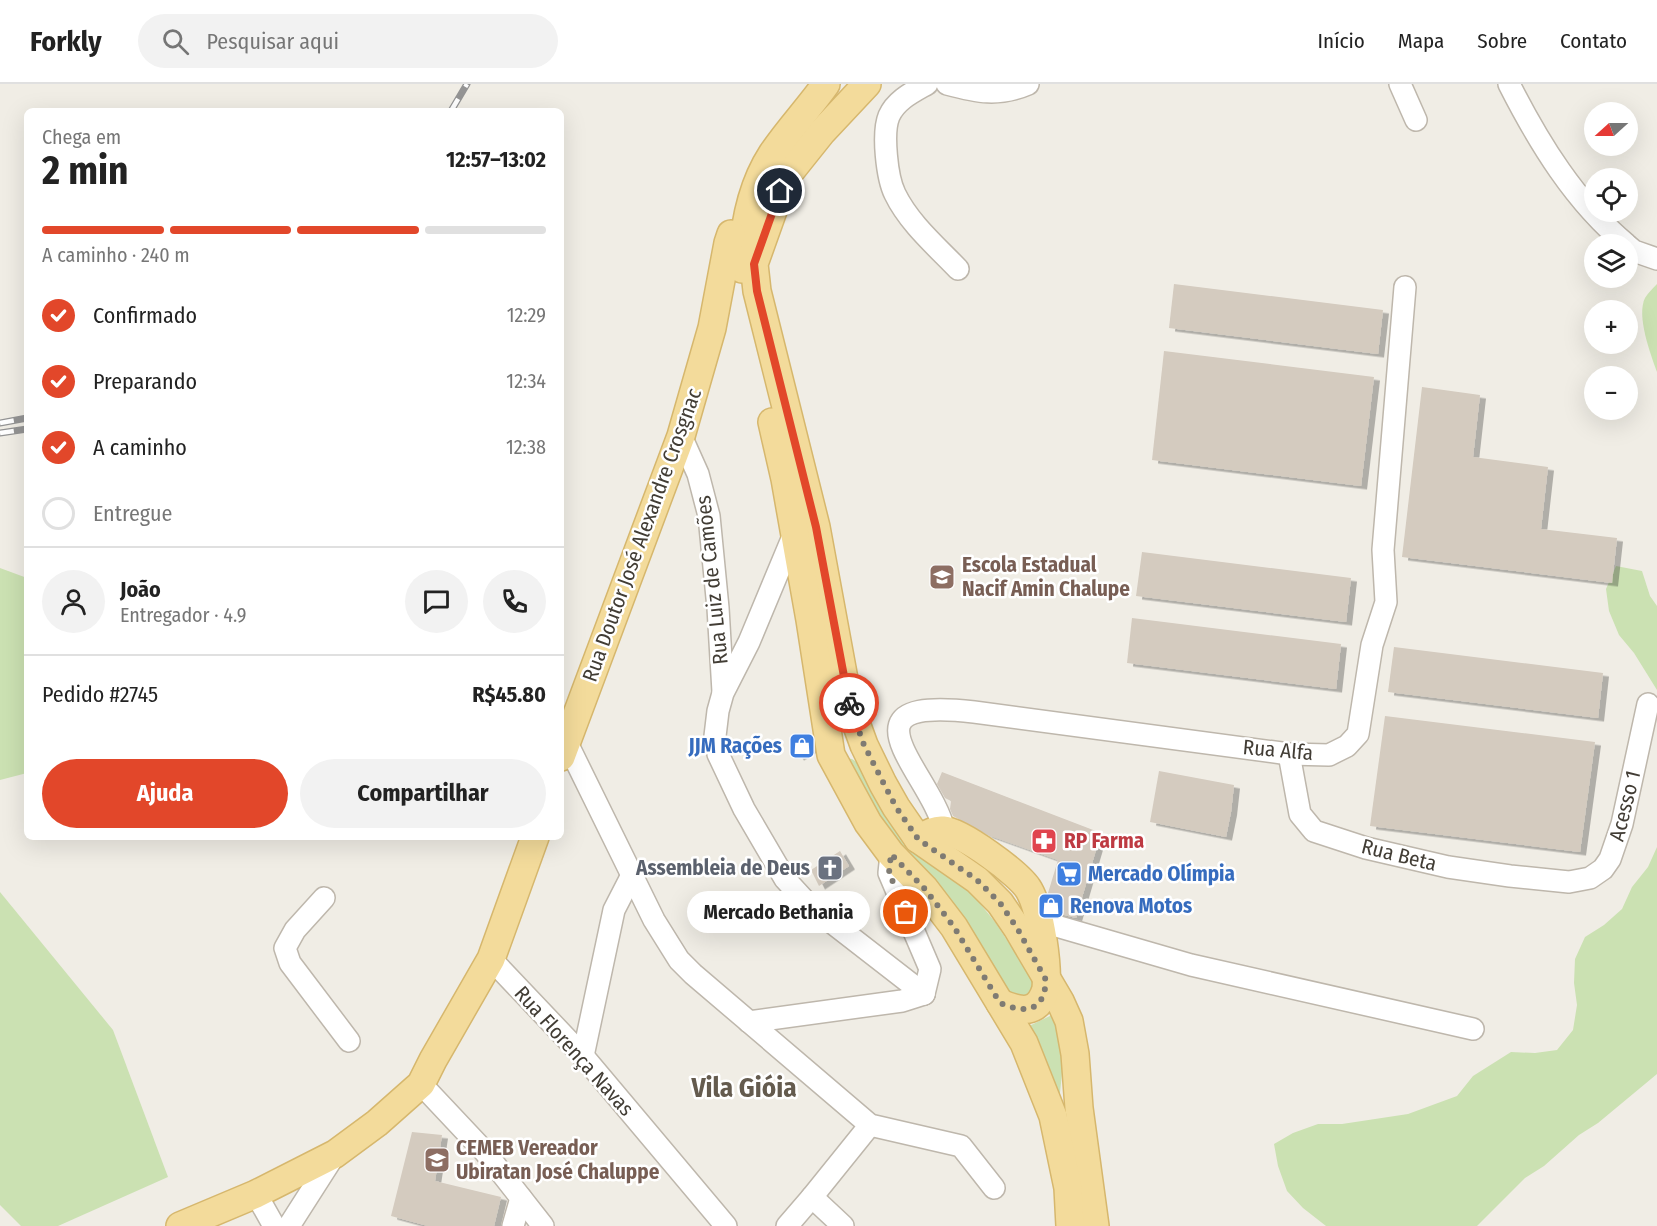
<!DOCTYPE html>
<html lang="pt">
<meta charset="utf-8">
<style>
:root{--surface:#fff;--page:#f2f2f2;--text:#222;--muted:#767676;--line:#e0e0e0;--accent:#e2472a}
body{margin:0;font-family:"Fira Sans Condensed",sans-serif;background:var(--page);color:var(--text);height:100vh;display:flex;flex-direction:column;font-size:22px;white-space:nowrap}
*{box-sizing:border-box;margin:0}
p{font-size:20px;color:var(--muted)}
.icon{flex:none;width:33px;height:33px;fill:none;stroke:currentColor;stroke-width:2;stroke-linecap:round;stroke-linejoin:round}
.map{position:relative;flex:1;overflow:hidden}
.side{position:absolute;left:24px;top:24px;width:540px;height:732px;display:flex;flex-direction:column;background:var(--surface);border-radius:9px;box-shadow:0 6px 24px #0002}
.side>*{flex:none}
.needle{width:39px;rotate:249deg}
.controls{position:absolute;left:1584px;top:18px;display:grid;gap:12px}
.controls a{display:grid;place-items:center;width:54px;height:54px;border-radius:50%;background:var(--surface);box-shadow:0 6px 24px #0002;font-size:30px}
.pin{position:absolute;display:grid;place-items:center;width:51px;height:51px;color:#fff;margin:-26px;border:3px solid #fff;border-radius:50%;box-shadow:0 2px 6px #0007}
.courier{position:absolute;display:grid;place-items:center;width:60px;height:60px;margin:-30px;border:4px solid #e2472a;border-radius:50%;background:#fff;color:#222;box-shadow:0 2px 8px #0007}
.bubble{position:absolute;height:42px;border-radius:21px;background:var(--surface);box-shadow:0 6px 24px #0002;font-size:20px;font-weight:700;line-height:42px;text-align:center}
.headline em{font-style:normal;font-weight:700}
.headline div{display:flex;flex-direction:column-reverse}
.headline{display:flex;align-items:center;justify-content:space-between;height:102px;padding:0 18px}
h1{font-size:39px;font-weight:700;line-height:45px}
.bar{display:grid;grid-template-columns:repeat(4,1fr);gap:9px 6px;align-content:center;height:72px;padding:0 18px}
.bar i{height:8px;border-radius:4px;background:var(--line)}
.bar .active{background:var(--accent)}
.bar p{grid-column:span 4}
.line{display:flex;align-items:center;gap:15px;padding:0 18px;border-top:2px solid var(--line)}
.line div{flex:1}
.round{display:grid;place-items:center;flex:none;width:63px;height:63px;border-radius:32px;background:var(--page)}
ol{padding:0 18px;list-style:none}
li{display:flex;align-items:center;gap:18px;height:66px}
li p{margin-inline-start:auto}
li .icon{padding:6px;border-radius:50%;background:var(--accent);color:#fff;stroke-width:4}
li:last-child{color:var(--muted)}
li i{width:33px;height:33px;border:3px solid var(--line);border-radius:50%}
.cta{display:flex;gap:12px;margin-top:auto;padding:12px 18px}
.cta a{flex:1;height:69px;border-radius:36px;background:var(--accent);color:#fff;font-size:24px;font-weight:700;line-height:69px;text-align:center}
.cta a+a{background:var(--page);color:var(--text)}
header{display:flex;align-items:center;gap:36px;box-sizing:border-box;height:84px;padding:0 30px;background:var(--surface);border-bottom:2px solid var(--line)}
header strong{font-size:28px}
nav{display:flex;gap:33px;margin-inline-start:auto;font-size:21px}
.search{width:420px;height:54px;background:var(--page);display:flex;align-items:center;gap:15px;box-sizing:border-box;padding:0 21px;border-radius:33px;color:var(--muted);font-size:22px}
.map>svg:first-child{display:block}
.green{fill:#cbe1b2}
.building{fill:#d4cbbf;filter:url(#shadow)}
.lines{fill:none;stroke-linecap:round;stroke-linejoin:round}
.minor-casing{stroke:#beb7ac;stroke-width:24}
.major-casing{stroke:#d6b76d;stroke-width:30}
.minor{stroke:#fff;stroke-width:21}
.major{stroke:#f3db9b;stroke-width:27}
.rail-casing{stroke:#949494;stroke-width:7}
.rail{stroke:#fff;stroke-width:4.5;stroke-dasharray:14;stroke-linecap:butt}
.done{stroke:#7f7b73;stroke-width:6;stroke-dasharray:0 10.8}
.route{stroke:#e2472a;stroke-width:8}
.labels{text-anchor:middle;stroke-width:5;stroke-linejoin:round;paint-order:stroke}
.street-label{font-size:21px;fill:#423d35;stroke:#fff}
.education-label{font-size:21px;font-weight:bold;fill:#785e54;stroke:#fff;text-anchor:start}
.shop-label{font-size:21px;font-weight:bold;fill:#366cbe;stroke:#fff;text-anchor:start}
.health-label{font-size:21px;font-weight:bold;fill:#be3a42;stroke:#fff;text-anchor:start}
.worship-label{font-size:21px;font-weight:bold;fill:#5b616d;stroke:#fff;text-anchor:end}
.district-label{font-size:27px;font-weight:bold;fill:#645b4e;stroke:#fff}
</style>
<header>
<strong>Forkly</strong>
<div class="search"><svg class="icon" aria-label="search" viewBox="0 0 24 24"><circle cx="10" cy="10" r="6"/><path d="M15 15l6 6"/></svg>Pesquisar aqui</div>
<nav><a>Início</a><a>Mapa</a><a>Sobre</a><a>Contato</a></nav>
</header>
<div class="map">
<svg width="1657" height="1142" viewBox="0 0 1657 1142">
<defs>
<filter id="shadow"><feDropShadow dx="6" dy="3.5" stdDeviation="0" flood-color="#0004"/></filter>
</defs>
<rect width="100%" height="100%" fill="#f0ede5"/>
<g class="green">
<path d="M1657 200V288C1651 271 1636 232 1645 214 1648 209 1653 204 1657 200Z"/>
<path d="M1616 482 1642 487 1650 512 1657 522V606L1634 569 1619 551 1609 527 1606 505Z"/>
<path d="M0 484 27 494V689L0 696Z"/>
<path d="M846 674 852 675 861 681 970 807 995 838 1034 897 1029 914 1010 912 868 730Z"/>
<path d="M1657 763V990L1598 1039 1579 1051 1544 1082 1525 1094 1477 1142H1326L1303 1124 1287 1107 1278 1082 1274 1060 1293 1049 1318 1040H1342L1408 1030 1457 1012 1473 992 1511 968 1535 969 1557 966 1573 946 1577 921 1574 899 1575 875 1585 853 1604 841 1622 825 1632 803 1648 783Z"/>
<path d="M0 808 113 946 168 1093 58 1142H21L0 1121Z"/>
<path d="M1052 931C1069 955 1061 993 1059 1020L1027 943Z"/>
</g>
<g class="building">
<path d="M1174 200 1383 226 1378 270 1169 244Z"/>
<path d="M1164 267 1374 293 1361 402 1152 376Z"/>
<path d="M1422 303 1480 311 1473 373 1548 383 1541 445 1617 454 1612 499 1402 473Z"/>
<path d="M1142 468 1351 494 1346 538 1136 512Z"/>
<path d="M1132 534 1341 560 1336 605 1127 579Z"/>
<path d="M1394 563 1603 589 1598 634 1388 608Z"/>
<path d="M1385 632 1595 658 1580 768 1370 742Z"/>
<path d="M806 649 814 663 798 673 790 660Z"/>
<path d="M1159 687 1234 701 1231 728 1226 753 1150 738Z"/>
<path d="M942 688 1101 749 1076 834 1053 828 1048 809 1058 776 988 751 953 732 950 725 951 717 945 714 937 700Z"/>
<path d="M840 767 849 782 819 802 811 786Z"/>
<path d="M412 1048 442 1051 435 1097 501 1113 494 1142H428L391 1132Z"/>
</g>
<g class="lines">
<g class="minor-casing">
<g id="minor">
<path d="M927 0C913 8 896 16 889 32 882 49 887 94 895 110 909 139 936 162 958 185"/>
<path d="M947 0C977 8 998 13 1028 0"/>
<path d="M1400 0 1416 36"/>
<path d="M1509 0C1539 59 1575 118 1626 160"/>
<path d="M1628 162 1634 167 1657 175"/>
<path d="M681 352 698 390 709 432 718 524 723 608"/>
<path d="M794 450 749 558 723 609 718 627 715 652 718 670 744 725 785 795 808 820 924 910"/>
<path d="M566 657 654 836 679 876 693 890 870 1041 961 1062 994 1104"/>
<path d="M1289 670 1300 730 1314 747 1366 764 1448 783 1510 792 1569 798 1590 794 1603 785 1610 775 1622 740 1648 620"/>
<path d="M944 746C932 690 832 611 974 628L1289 670 1329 671 1347 662 1358 650 1372 561 1386 518 1383 466 1405 203"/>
<path d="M891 770 889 789 930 885 924 910"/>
<path d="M324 814 295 846 285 864 290 879 349 957"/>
<path d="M1039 837 1191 881 1473 945"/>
<path d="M491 875 583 972 726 1142"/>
<path d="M749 938 902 917 924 910"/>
<path d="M583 972 614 826 632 791"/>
<path d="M421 1000 485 1068 543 1142"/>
<path d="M256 1110 274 1142"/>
<path d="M812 1113 843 1142"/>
<path d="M289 1142 335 1070"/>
<path d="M513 1142 521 1114"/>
<path d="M787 1142 812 1113 870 1041"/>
</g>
</g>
<g class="major-casing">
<g id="major">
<path d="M867 0 822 48 790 88 780 107 754 180 757 207 816 443 848 617 864 661 883 700 896 723 918 755 977 796 1000 819 1017 844 1060 917 1069 937 1075 970 1079 1024 1095 1142"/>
<path d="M742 185C743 146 750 104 772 70 788 46 809 24 826 0"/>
<path d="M772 338 785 395 810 536 831 671 868 739 891 770 925 805 954 843 1024 959 1053 1032 1068 1104 1070 1142"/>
<path d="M561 673 681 352 712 244 728 159 731 150"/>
<path d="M918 755C926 751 934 745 943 746 962 748 1020 790 1029 806 1041 827 1048 881 1046 905 1038 931 1021 928 1000 919"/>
<path d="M180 1142 256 1110 335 1070 377 1039 421 1000 433 976 491 875 535 753"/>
</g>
</g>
<use href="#minor" class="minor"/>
<use href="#major" class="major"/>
<g class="rail-casing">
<g id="rail">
<path d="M451 27 467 0"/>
<path d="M0 339 27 334"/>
<path d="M0 349 27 345"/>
</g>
</g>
<use href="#rail" class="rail"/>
</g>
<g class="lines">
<path class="done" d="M849 619 864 661 884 700 896 723 918 755 977 796 1000 819 1017 844 1046 896C1044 928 1026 930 1000 919L954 843 925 805 891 770 889 789 906 828"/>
<path class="route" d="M780 107 754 180 757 207 816 443 849 619"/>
</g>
<defs>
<g id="school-square" transform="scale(1.35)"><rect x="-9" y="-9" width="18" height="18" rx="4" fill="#8d6e63" stroke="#fff"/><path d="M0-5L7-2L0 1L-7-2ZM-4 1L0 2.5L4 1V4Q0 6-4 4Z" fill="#fff"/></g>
<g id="shop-square" transform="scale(1.35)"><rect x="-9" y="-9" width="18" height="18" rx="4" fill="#3f7fe0" stroke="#fff"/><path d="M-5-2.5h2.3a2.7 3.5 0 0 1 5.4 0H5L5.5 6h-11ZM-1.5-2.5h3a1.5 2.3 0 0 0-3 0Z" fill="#fff"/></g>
<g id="pharmacy-square" transform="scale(1.35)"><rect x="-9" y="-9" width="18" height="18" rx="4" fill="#e0444e" stroke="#fff"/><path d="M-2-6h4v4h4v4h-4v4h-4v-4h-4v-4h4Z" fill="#fff"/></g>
<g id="church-square" transform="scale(1.35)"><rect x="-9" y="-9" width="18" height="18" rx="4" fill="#6b7280" stroke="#fff"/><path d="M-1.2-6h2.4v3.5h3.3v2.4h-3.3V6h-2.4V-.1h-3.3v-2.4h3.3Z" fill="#fff"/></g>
<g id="supermarket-square" transform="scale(1.35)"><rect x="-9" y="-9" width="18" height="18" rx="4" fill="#3f7fe0" stroke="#fff"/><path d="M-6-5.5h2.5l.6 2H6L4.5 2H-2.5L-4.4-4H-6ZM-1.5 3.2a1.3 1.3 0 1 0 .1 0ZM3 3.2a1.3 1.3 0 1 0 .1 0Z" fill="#fff"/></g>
</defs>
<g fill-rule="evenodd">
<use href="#school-square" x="942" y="493"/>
<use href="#shop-square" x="802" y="662"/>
<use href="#pharmacy-square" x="1044" y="757"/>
<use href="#church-square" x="830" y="784"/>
<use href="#supermarket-square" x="1069" y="790"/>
<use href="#shop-square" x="1051" y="822"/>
<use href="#school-square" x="437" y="1076"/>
</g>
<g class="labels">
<g class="street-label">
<text transform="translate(642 451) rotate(-70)" y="7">Rua Doutor José Alexandre Crosgnac</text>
<text transform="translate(712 496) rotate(-96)" y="7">Rua Luiz de Camões</text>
<text transform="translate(1278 666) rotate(5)" y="7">Rua Alfa</text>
<text transform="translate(1625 722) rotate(-76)" y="7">Acesso 1</text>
<text transform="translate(1399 771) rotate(14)" y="7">Rua Beta</text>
<text transform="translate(574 967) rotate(48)" y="7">Rua Florença Navas</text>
</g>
<g class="education-label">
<text x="962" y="488">Escola Estadual<tspan x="962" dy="24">Nacif Amin Chalupe</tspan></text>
<text x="456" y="1071">CEMEB Vereador<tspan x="456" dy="24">Ubiratan José Chaluppe</tspan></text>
</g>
<g class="shop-label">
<text x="782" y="669" text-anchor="end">JJM Rações</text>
<text x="1088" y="797">Mercado Olímpia</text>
<text x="1070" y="829">Renova Motos</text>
</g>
<g class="health-label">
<text x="1064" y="764">RP Farma</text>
</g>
<g class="worship-label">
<text x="810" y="791">Assembleia de Deus</text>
</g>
<g class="district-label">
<text x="744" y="1013">Vila Gióia</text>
</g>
</g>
</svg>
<div class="controls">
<a><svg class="needle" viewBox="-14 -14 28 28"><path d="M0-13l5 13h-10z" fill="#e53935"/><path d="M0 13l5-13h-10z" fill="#767676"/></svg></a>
<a><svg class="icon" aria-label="locate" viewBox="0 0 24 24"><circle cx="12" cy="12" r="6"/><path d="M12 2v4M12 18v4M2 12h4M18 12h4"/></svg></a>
<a><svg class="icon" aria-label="layers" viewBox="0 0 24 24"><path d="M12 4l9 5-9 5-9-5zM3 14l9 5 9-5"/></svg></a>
<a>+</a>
<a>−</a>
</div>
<div class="pin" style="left:906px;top:828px;background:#ea580c"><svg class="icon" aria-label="bag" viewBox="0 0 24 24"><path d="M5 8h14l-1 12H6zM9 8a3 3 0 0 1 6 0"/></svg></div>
<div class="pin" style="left:780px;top:107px;background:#1f2937"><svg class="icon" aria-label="home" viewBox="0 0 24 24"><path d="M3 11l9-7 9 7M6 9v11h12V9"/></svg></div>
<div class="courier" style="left:849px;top:619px"><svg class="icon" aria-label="bike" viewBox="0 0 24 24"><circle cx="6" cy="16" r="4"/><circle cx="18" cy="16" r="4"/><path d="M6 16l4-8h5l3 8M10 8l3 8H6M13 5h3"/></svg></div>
<div class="bubble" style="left:687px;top:807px;width:183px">Mercado Bethania</div>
<section class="side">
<div class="headline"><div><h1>2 min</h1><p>Chega em</p></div><em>12:57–13:02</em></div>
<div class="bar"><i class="active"></i><i class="active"></i><i class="active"></i><i></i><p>A caminho · 240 m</p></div>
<ol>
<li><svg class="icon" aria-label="check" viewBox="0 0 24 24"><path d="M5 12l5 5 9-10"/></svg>Confirmado<p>12:29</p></li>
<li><svg class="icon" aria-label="check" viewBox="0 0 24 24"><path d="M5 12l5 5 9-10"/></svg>Preparando<p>12:34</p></li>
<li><svg class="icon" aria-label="check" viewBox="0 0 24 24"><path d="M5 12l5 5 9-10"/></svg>A caminho<p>12:38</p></li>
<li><i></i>Entregue</li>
</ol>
<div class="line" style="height:108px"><a class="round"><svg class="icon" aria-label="person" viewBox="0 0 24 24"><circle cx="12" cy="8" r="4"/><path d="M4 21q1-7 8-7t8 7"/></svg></a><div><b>João</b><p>Entregador · 4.9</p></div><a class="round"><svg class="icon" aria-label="chat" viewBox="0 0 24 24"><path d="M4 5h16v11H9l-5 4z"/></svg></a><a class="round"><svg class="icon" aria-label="phone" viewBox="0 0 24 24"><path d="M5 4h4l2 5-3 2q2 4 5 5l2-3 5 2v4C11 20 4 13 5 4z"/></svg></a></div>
<div class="line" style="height:78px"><div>Pedido #2745</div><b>R$45.80</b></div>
<div class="cta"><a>Ajuda</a><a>Compartilhar</a></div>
</section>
</div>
